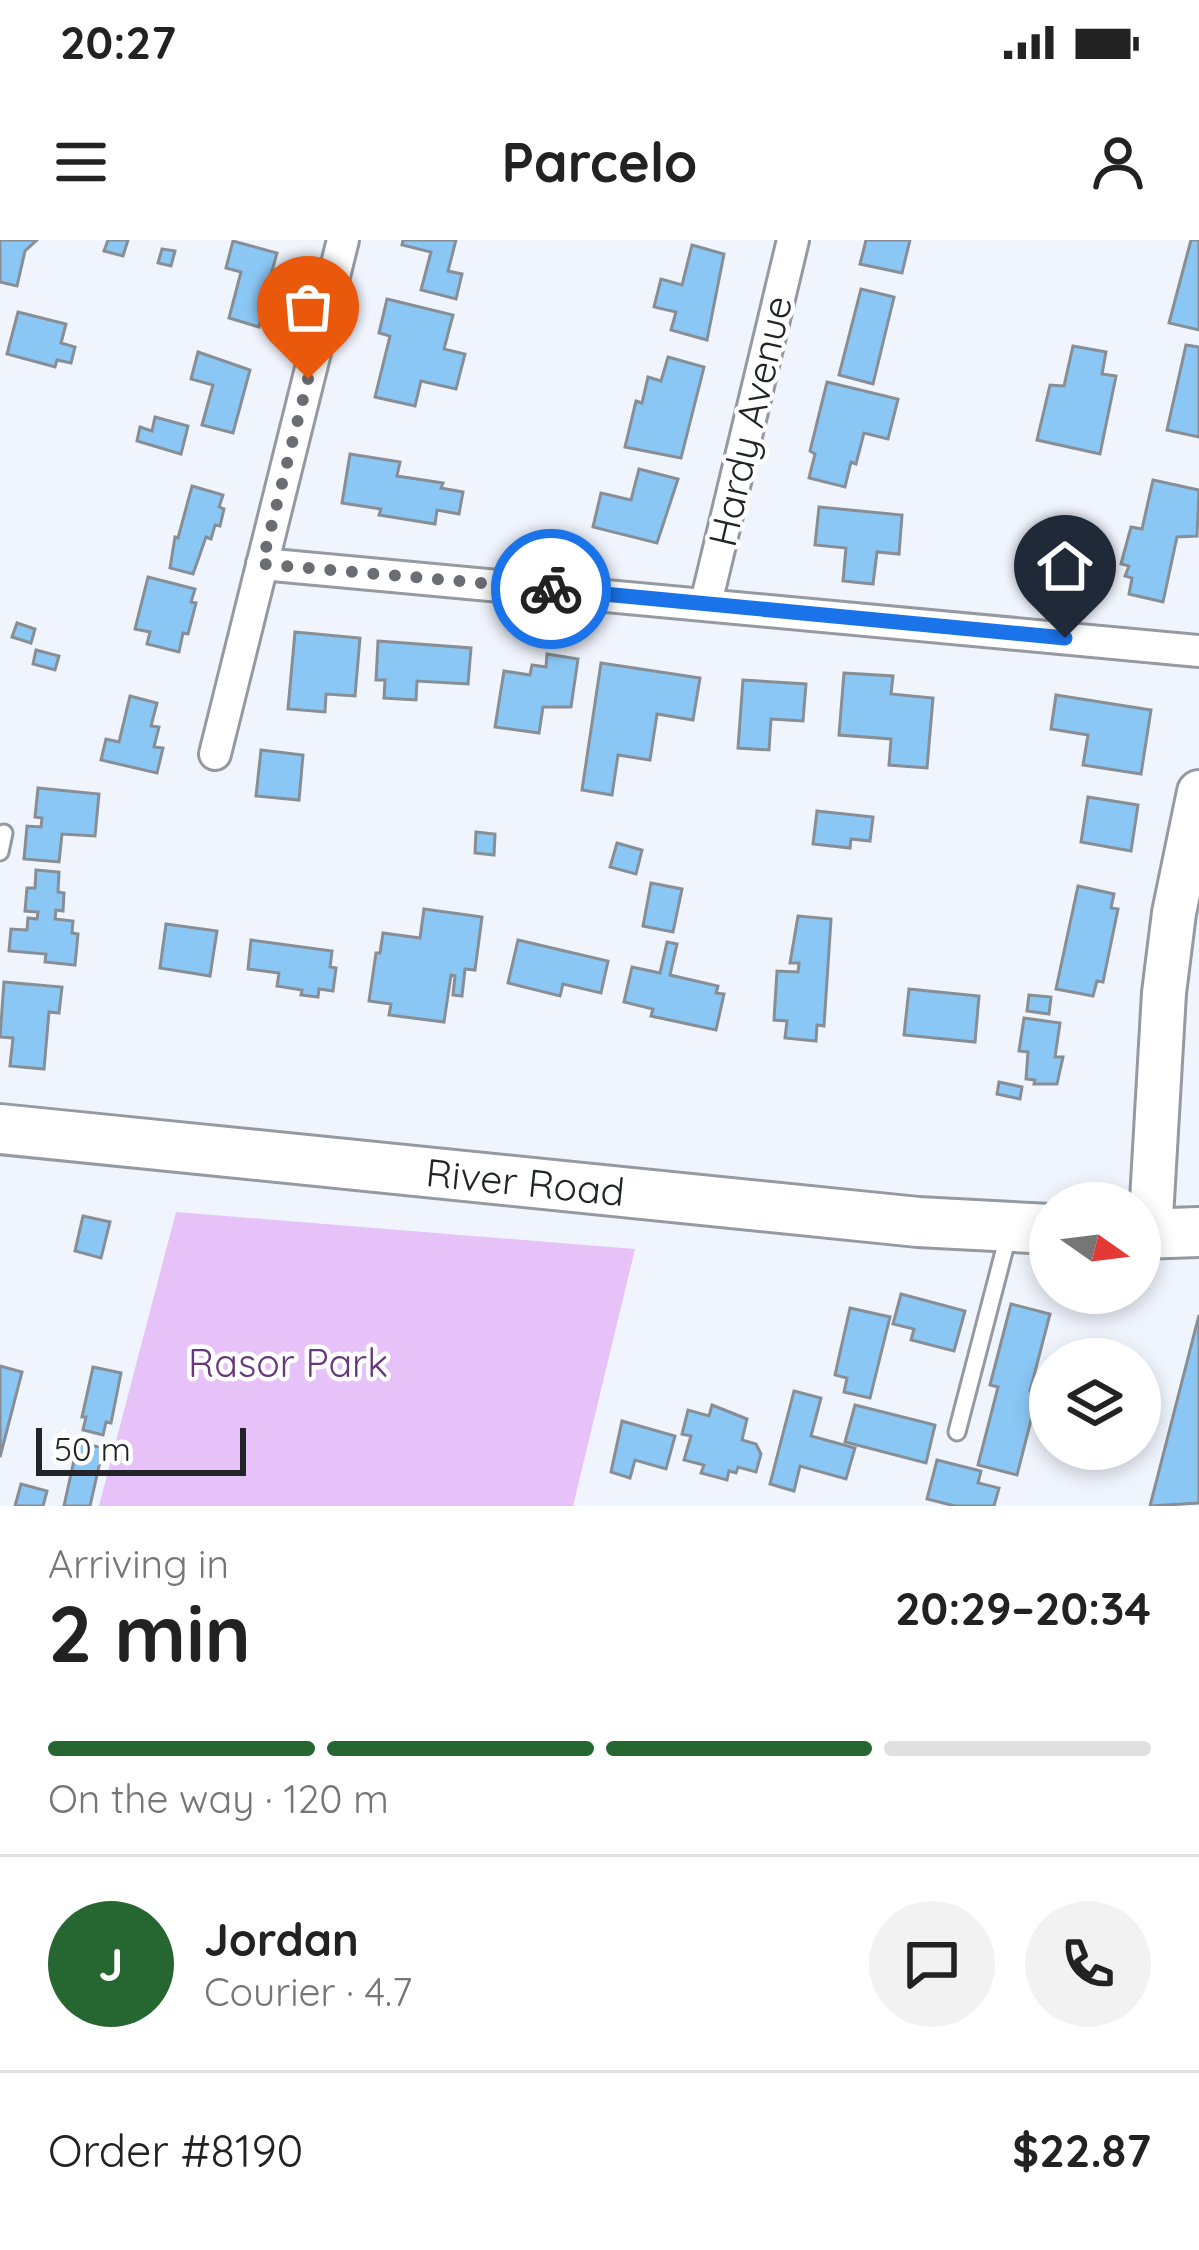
<!DOCTYPE html>
<meta charset="utf-8">
<style>
:root{--surface:#fff;--page:#f2f2f2;--text:#222;--muted:#767676;--line:#e0e0e0;--accent:#266731}
body{margin:0;font-family:Quicksand,sans-serif;background:var(--page);color:var(--text);height:100vh;display:flex;flex-direction:column;font-size:45px;white-space:nowrap}
*{box-sizing:border-box;margin:0}
p{font-size:39px;color:var(--muted)}
.icon{flex:none;width:66px;height:66px;fill:none;stroke:currentColor;stroke-width:2;stroke-linecap:round;stroke-linejoin:round}
.map{position:relative;height:1266px;overflow:hidden}
.details{display:flex;flex-direction:column;background:var(--surface);flex:1}
.details>*{flex:none}
.needle{width:78px;rotate:104deg}
.controls{position:absolute;left:1029px;top:942px;display:grid;gap:24px}
.controls a{display:grid;place-items:center;width:132px;height:132px;border-radius:50%;background:var(--surface);box-shadow:0 6px 18px #0003;font-size:60px}
.scale{position:absolute;left:36px;bottom:30px;width:210px;box-sizing:border-box;padding-left:12px;border:6px solid #222427;border-top:0;font-size:33px;line-height:42px;white-space:nowrap;color:#222427;-webkit-text-stroke:9px #fff;paint-order:stroke}
.pin{position:absolute;display:grid;place-items:center;width:102px;height:102px;color:#fff;margin:-123px -51px;border-radius:50% 50% 50% 0;rotate:-45deg;box-shadow:0 0 12px #0007}
.pin .icon{rotate:45deg}
.courier{position:absolute;display:grid;place-items:center;width:120px;height:120px;margin:-60px;border:9px solid #1a73e8;border-radius:50%;background:#fff;color:#222;box-shadow:0 3px 15px #0007}
.summary em{font-style:normal;font-weight:700}
.summary div{display:flex;flex-direction:column-reverse}
.summary{display:flex;align-items:center;justify-content:space-between;height:204px;padding:0 48px}
h1{font-size:78px;font-weight:700;line-height:90px}
.bar{display:grid;grid-template-columns:repeat(4,1fr);gap:18px 12px;align-content:center;height:144px;padding:0 48px}
.bar i{height:15px;border-radius:9px;background:var(--line)}
.bar .selected{background:var(--accent)}
.bar p{grid-column:span 4}
.line{display:flex;align-items:center;gap:30px;padding:0 48px;border-top:3px solid var(--line)}
.line div{flex:1}
.round{display:grid;place-items:center;flex:none;width:126px;height:126px;border-radius:63px;background:var(--page)}
.status{display:flex;justify-content:space-between;align-items:center;height:84px;padding:0 60px;background:var(--surface);direction:ltr}
.status svg{height:33px;fill:currentColor}
header{display:flex;justify-content:space-between;align-items:center;height:156px;padding:0 48px;background:var(--surface);font-size:54px;font-weight:700}
.map>svg:first-child{display:block}
.green{fill:#e6c2f9}
.building{fill:#8bc7f5;stroke:#878e95;stroke-width:3}
.lines{fill:none;stroke-linecap:round;stroke-linejoin:round}
.lane-casing{stroke:#9599a1;stroke-width:21}
.street-casing{stroke:#9599a1;stroke-width:36}
.secondary-casing{stroke:#9599a1;stroke-width:48}
.primary-casing{stroke:#9599a1;stroke-width:54}
.lane{stroke:#fff;stroke-width:15}
.street{stroke:#fff;stroke-width:30}
.secondary{stroke:#fff;stroke-width:42}
.primary{stroke:#fff;stroke-width:48}
.done{stroke:#6a6d72;stroke-width:12;stroke-dasharray:0 21.6}
.route{stroke:#1a73e8;stroke-width:15}
.labels{text-anchor:middle;stroke-width:9;stroke-linejoin:round;paint-order:stroke}
.street-label{font-size:39px;fill:#222427;stroke:#fff}
.park-label{font-size:39px;fill:#66377c;stroke:#fff}
</style>
<div class="status"><b>20:27</b><svg viewBox="0 0 49 12"><path d="M0 12V9h3v3zM5 12V6h3v6zM10 12V3h3v9zM15 12V0h3v12zM26 1h20v11H26zM47 4h2v5h-2z"/></svg></div>
<header><svg class="icon" aria-label="menu" viewBox="0 0 24 24"><path d="M4 6h16M4 12h16M4 18h16"/></svg>Parcelo<svg class="icon" aria-label="person" viewBox="0 0 24 24"><circle cx="12" cy="8" r="4"/><path d="M4 21q1-7 8-7t8 7"/></svg></header>
<div class="map">
<svg width="1199" height="1266" viewBox="0 0 1199 1266">
<rect width="100%" height="100%" fill="#f0f4fd"/>
<path class="green" d="M176 972 635 1009 573 1266H99Z"/>
<g class="building">
<path d="M0 0H37L25 11 17 46 0 42Z"/>
<path d="M108 0H128L123 16 104 11Z"/>
<path d="M403 0H456L448 31 462 34 456 59 421 50 431 12 402 5Z"/>
<path d="M866 0H910L902 33 860 24Z"/>
<path d="M1191 0H1199V90L1169 83Z"/>
<path d="M233 1 277 13 270 38 277 40 268 74 262 72 259 87 229 78 241 32 226 28Z"/>
<path d="M692 5 724 14 707 100 671 90 676 72 654 67 661 39 682 45Z"/>
<path d="M162 9 175 11 171 26 158 23Z"/>
<path d="M861 49 894 57 873 144 839 135Z"/>
<path d="M387 59 453 75 444 109 465 114 456 149 421 141 415 166 375 157 390 96 379 93Z"/>
<path d="M18 72 66 84 61 103 75 107 71 123 57 120 55 127 7 114Z"/>
<path d="M1186 105 1199 107V197L1167 190Z"/>
<path d="M1073 106 1106 112 1102 134 1116 136 1100 214 1037 200 1050 145 1064 146Z"/>
<path d="M198 112 250 130 233 193 202 185 213 145 191 139Z"/>
<path d="M668 117 704 127 681 218 625 207 636 161 642 163 648 137 661 141Z"/>
<path d="M827 142 898 159 888 199 864 193 856 224 851 222 845 247 809 238 815 214 810 211Z"/>
<path d="M155 177 188 186 181 214 137 201 140 187 152 191Z"/>
<path d="M350 214 400 222 397 236 443 243 441 248 463 252 459 274 437 270 435 284 379 275 381 269 342 263Z"/>
<path d="M639 229 678 239 657 303 593 287 601 253 631 260Z"/>
<path d="M1153 240 1199 250 1197 296 1177 297 1163 362 1129 354 1132 338 1125 336 1129 326 1121 324 1131 287 1142 289Z"/>
<path d="M192 246 223 255 219 267 224 269 220 286 215 285 211 299 206 297 193 334 170 328 175 297 178 298Z"/>
<path d="M819 267 902 275 899 314 877 312 873 344 843 341 846 308 815 305Z"/>
<path d="M148 337 195 349 191 362 196 363 188 394 183 393 179 412 147 404 150 392 135 389Z"/>
<path d="M17 383 35 389 31 403 12 397Z"/>
<path d="M295 392 360 398 355 456 326 454 325 472 288 469Z"/>
<path d="M378 401 471 408 468 444 417 441 416 460 384 458 385 440H376Z"/>
<path d="M36 410 59 416 55 430 33 424Z"/>
<path d="M547 414 578 419 571 467H543L539 493 495 487 504 431 530 435 532 425 546 427Z"/>
<path d="M601 423 700 438 693 480 657 474 650 520 618 515 612 555 582 550Z"/>
<path d="M844 433 893 436 891 454 933 458 927 528 889 525 891 499 839 495Z"/>
<path d="M743 440 806 444 803 481 771 479 769 510 738 508Z"/>
<path d="M1056 455 1151 470 1141 534 1083 525 1088 495 1051 489Z"/>
<path d="M130 456 157 463 151 486 159 487 154 507 163 508 157 533 101 520 106 499 119 502Z"/>
<path d="M261 510 303 515 299 560 256 556Z"/>
<path d="M38 548 99 554 95 596 62 594 59 622 24 619 27 586 41 587 42 578 35 577Z"/>
<path d="M1088 557 1138 565 1131 611 1081 602Z"/>
<path d="M817 571 873 577 870 601 851 599 850 608 813 604Z"/>
<path d="M476 592 495 594 494 615 475 613Z"/>
<path d="M617 603 642 610 636 634 610 627Z"/>
<path d="M36 630 59 632 58 652 64 653 63 671 56 670 55 679 73 681 72 693 78 694 75 725 45 722 46 714 9 711 11 689 27 690 28 678 37 679 38 672 25 671 27 648H35Z"/>
<path d="M651 643 682 649 673 692 643 686Z"/>
<path d="M1078 646 1114 654 1111 668 1118 669 1103 742 1097 741 1093 756 1056 749Z"/>
<path d="M424 669 482 677 475 730 465 729 462 756 453 755 455 736 451 735 444 782 389 775 391 764 369 761 376 713H380L383 693 420 698Z"/>
<path d="M798 676 831 679 824 786 817 785 816 801 785 798 787 781 774 780 777 731 798 732 799 723H790Z"/>
<path d="M166 684 217 691 210 736 160 728Z"/>
<path d="M251 700 332 711 330 727 336 728 333 751 319 749 318 757 301 755 302 750 277 746 279 733 248 729Z"/>
<path d="M518 700 608 721 601 753 563 744 560 756 508 743Z"/>
<path d="M667 702 677 704 670 735 718 746 716 753 724 754 716 790 651 776 653 769 624 762 632 727 660 733Z"/>
<path d="M4 742 62 747 59 773 49 772 44 829 10 826 13 798 0 797Z"/>
<path d="M909 749 979 756 975 802 904 795Z"/>
<path d="M1029 755 1051 757 1049 774 1027 771Z"/>
<path d="M1024 778 1060 783 1055 817H1063L1057 844H1034L1035 840 1026 839 1028 812 1019 811Z"/>
<path d="M999 842 1022 847 1020 859 997 854Z"/>
<path d="M83 976 110 982 101 1018 75 1011Z"/>
<path d="M901 1054 965 1071 954 1111 911 1100 914 1089 893 1084Z"/>
<path d="M1011 1064 1050 1074 1030 1151 1038 1153 1017 1235 978 1225 998 1147 990 1145Z"/>
<path d="M850 1068 890 1077 870 1158 844 1152 847 1138 835 1135Z"/>
<path d="M1199 1075V1263L1150 1266Z"/>
<path d="M0 1126 22 1132 0 1217Z"/>
<path d="M93 1127 121 1133 111 1183 106 1182 103 1195 83 1190 86 1177H82Z"/>
<path d="M794 1151 821 1158 811 1196 855 1208 846 1239 800 1226 794 1251 770 1244Z"/>
<path d="M712 1165 747 1179 742 1200 756 1204 761 1214 756 1232 738 1227 736 1233 729 1231 727 1240 701 1233 704 1225 684 1220 691 1196 682 1194 688 1170 709 1176Z"/>
<path d="M855 1165 935 1185 926 1223 845 1202Z"/>
<path d="M622 1181 675 1196 666 1229 635 1220 630 1238 611 1232Z"/>
<path d="M78 1202 103 1208 90 1266H64Z"/>
<path d="M937 1220 981 1231 978 1243 999 1248 994 1266H955L927 1259Z"/>
<path d="M21 1244 47 1251 43 1266H15Z"/>
</g>
<g class="lines">
<g class="lane-casing">
<g id="lane">
<path d="M0 612 4 593"/>
<path d="M957 1192 1008 996"/>
</g>
</g>
<g class="street-casing">
<g id="street">
<path d="M262 324 1199 411"/>
<path d="M706 363 793 0"/>
<path d="M215 514 343 0"/>
</g>
</g>
<g class="secondary-casing">
<path id="secondary" d="M1150 995 1164 753 1174 673 1199 552"/>
</g>
<g class="primary-casing">
<g id="primary">
<path id="s1" d="M0 889 918 982 1050 989"/>
<path d="M1140 994 1199 992"/>
</g>
</g>
<use href="#lane" class="lane"/>
<use href="#street" class="street"/>
<use href="#secondary" class="secondary"/>
<use href="#primary" class="primary"/>
</g>
<g class="lines">
<path class="done" d="M308 139 262 324 551 349"/>
<path class="route" d="M551 349 1065 398"/>
</g>
<g class="labels">
<g class="street-label">
<text transform="translate(750 181) rotate(-77)" y="14">Hardy Avenue</text>
<text dy="14" stroke="none"><textPath href="#s1" startOffset="528">River Road</textPath></text>
</g>
<g class="park-label">
<text x="288" y="1137">Rasor Park</text>
</g>
</g>
</svg>
<div class="controls">
<a><svg class="needle" viewBox="-14 -14 28 28"><path d="M0-13l5 13h-10z" fill="#e53935"/><path d="M0 13l5-13h-10z" fill="#767676"/></svg></a>
<a><svg class="icon" aria-label="layers" viewBox="0 0 24 24"><path d="M12 4l9 5-9 5-9-5zM3 14l9 5 9-5"/></svg></a>
</div>
<div class="scale">50 m</div>
<div class="pin" style="left:308px;top:139px;background:#ea580c"><svg class="icon" aria-label="bag" viewBox="0 0 24 24"><path d="M5 8h14l-1 12H6zM9 8a3 3 0 0 1 6 0"/></svg></div>
<div class="pin" style="left:1065px;top:398px;background:#1f2937"><svg class="icon" aria-label="home" viewBox="0 0 24 24"><path d="M3 11l9-7 9 7M6 9v11h12V9"/></svg></div>
<div class="courier" style="left:551px;top:349px"><svg class="icon" aria-label="bike" viewBox="0 0 24 24"><circle cx="6" cy="16" r="4"/><circle cx="18" cy="16" r="4"/><path d="M6 16l4-8h5l3 8M10 8l3 8H6M13 5h3"/></svg></div>
</div>
<section class="details">
<div class="summary"><div><h1>2 min</h1><p>Arriving in</p></div><em>20:29–20:34</em></div>
<div class="bar"><i class="selected"></i><i class="selected"></i><i class="selected"></i><i></i><p>On the way · 120 m</p></div>
<div class="line" style="height:216px"><b class="round" style="background:var(--accent);color:#fff">J</b><div><b>Jordan</b><p>Courier · 4.7</p></div><a class="round"><svg class="icon" aria-label="chat" viewBox="0 0 24 24"><path d="M4 5h16v11H9l-5 4z"/></svg></a><a class="round"><svg class="icon" aria-label="phone" viewBox="0 0 24 24"><path d="M5 4h4l2 5-3 2q2 4 5 5l2-3 5 2v4C11 20 4 13 5 4z"/></svg></a></div>
<div class="line" style="height:156px"><div>Order #8190</div><b>$22.87</b></div>
</section>
